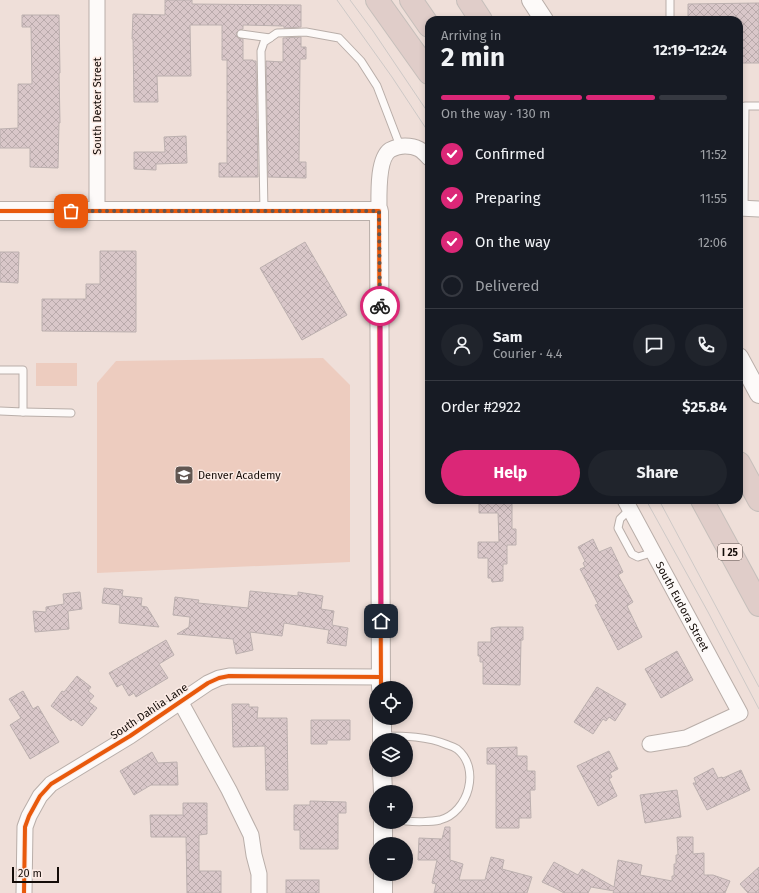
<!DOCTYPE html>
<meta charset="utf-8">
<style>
:root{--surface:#171b24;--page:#20242c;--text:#f1f3f6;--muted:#9ea1a6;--line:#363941;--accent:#db2777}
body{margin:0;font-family:"Fira Sans",sans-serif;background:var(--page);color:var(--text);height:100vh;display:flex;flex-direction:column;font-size:15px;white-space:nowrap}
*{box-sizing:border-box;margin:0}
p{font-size:13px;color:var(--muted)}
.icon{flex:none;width:22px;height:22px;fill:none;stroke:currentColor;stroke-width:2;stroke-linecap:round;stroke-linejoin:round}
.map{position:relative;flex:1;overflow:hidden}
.details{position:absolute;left:425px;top:16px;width:318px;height:488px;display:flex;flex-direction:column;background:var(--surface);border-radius:12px;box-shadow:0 2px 6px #0003}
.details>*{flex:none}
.fabs{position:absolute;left:369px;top:681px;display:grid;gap:8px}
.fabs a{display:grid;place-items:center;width:44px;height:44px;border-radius:50%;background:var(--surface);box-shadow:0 2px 6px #0003;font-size:20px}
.scale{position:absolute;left:12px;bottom:10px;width:47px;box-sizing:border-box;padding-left:4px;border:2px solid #140c08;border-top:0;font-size:11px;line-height:14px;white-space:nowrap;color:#140c08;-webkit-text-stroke:3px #fcebe5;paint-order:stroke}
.pin{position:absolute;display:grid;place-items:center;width:34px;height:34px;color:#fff;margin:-17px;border-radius:8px;box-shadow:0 2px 6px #0006}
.courier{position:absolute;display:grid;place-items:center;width:40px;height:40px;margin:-20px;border:3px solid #db2777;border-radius:50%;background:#fff;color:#222;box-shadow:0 1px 5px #0007}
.head em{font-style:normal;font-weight:700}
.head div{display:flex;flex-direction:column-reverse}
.head{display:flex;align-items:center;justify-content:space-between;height:68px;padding:0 16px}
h1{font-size:26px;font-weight:700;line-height:30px}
.bar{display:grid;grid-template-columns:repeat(4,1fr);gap:6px 4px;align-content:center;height:48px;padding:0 16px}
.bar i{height:5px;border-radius:3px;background:var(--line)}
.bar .current{background:var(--accent)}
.bar p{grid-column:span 4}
.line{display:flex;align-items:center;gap:10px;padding:0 16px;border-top:1px solid var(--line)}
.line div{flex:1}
.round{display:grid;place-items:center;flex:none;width:42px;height:42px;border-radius:21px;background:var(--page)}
ol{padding:0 16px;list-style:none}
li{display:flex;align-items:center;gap:12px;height:44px}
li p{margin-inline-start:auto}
li .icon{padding:4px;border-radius:50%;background:var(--accent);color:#fff;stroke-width:4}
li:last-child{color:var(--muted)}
li i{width:22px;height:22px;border:2px solid var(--line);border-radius:50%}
.action{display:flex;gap:8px;margin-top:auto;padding:8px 16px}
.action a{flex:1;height:46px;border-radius:24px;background:var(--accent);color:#fff;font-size:16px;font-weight:700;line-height:46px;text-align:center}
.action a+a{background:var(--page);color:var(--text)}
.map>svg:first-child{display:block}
.park{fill:#edccbf}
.building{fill:url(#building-cross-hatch);stroke:#bcb0af}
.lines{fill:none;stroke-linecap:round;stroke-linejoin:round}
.service-casing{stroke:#b9aea9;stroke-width:9}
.minor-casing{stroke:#b9aea9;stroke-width:17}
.tertiary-casing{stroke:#b9aea9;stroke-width:20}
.motorway-casing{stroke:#c6bfbb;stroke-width:24}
.service{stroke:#fdfaf9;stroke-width:7}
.minor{stroke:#fdfaf9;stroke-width:15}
.tertiary{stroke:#fdfaf9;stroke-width:18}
.motorway{stroke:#e0cdc9;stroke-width:22}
.tram{stroke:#cec9c7;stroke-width:1}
.cycleway-casing{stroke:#fcebe5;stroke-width:6}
.cycleway{stroke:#e8590c;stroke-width:4}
.done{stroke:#615651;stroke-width:4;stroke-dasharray:0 7.2}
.route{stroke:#db2777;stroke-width:5}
.labels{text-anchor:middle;stroke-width:3;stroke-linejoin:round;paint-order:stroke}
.shield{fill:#fcebe5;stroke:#5a4f4a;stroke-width:1}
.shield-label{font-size:10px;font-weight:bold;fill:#140c08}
.street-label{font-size:11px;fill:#140c08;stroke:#fcebe5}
.poi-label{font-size:11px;fill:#140c08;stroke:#fcebe5;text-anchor:start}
</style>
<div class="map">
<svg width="759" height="893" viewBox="0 0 759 893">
<defs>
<pattern id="building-cross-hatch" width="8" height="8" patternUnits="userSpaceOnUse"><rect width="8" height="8" fill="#d9c7c9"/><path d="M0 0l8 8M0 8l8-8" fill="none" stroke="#b9aaab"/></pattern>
</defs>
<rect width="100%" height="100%" fill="#efdfd9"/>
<g class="park">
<path d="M323 358 350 385V562L97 573V383L116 361Z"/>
<rect x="36" y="363" width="41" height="23"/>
</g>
<g class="building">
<path d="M165 0H192V4L301 5V27L284 28V26L243 25V29L239 30 236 33 238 38 243 39V60H253V61H256L258 177H219V163H227V60H222V25H190L191 76H157L158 102H134L133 39H132L133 14 165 15Z"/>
<path d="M759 3V63H739V20H688V4Z"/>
<path d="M22 15H59L60 73H59L60 123H59L58 168 30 167V148H0V129L18 128V84H32L31 27H22Z"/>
<path d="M301 37V47H306V59H300L299 162H306V178L268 177 266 61 283 62V38Z"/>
<path d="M186 136 187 163 156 164V170L134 169V152H165L164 137Z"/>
<path d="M305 242 347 315 302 340 260 268Z"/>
<path d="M100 251H136V332L42 331V299H86V284H100Z"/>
<path d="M0 252H19L18 283 0 282Z"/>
<path d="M479 500H512V529H516V545H507V564H503V581L492 582 491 578H488V558H478V542H499L498 513H479Z"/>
<path d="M593 539 599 552 611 547 623 572 618 575 633 602 627 606 642 637 618 650 595 605 598 604 580 569 585 567 583 563 585 561 578 547Z"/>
<path d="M104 588 123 590 122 596 142 598 141 606 147 607 159 627 119 623 120 605 102 603Z"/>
<path d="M250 591 298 596V592L323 596 321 609 334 611 332 625 348 628 346 646 327 643 329 630 284 623 282 636 250 632 253 650 236 654 233 639 177 634 189 627 190 617 173 615 175 597 199 600 198 603 248 608Z"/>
<path d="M80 592 82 609 68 611 69 629 35 632 33 611 46 612V607L64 604 63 594Z"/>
<path d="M498 627H523V640H521L520 685 483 684V662H480V656H478V642H491V628Z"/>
<path d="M166 640 174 655 159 664 168 678 136 697 134 693 129 696 122 684 117 687 109 673Z"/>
<path d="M677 651 693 680 661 698 645 669Z"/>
<path d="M77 676 91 687 88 691 94 696 89 702 97 708 82 726 73 719 71 721 51 706 62 691 64 692Z"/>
<path d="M597 687 626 704 615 721 609 717 606 721 603 719 593 734 574 722Z"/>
<path d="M23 691 33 709 38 706 59 742 30 759 10 725 21 718 9 699Z"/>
<path d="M232 704H249V707H258L257 718H287L288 790H266L265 746 233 747Z"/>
<path d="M311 720H350V740H327V744H311Z"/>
<path d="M517 747V756H527V771H535V790H530L531 818H519V828H496V764H487V748Z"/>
<path d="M609 751 618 769 610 773 612 777 609 779 617 796 598 806 577 766Z"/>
<path d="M152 752 158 763 177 762 178 785H151L134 795 120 771Z"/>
<path d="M713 768 718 778 722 777 723 778 741 770 750 790 707 810 693 783H696L694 778Z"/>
<path d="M677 790 681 817 645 823 640 795Z"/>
<path d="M310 801 346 802V813H338V849H300V830H294V805H310Z"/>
<path d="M183 803H207V834L199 835V871H221V893H187L186 837H151L150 815H183Z"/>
<path d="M445 827H450V860L463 864 459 880H485L491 857 504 860 502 869 532 877 527 893H434L436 884 432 883 437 860H418L419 838 442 839Z"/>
<path d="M677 837H693V854L704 853V875H713L730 881 725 893H613L614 891 591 887 588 893H564L555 888 542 882 554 862 578 875 582 869 614 887 618 860 642 865 640 875 672 881V876H674V864H676V855H678Z"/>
<path d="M759 867V893H748L740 884Z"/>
<rect x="286" y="880" width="33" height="13"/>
</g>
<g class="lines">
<g class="service-casing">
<g id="service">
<path d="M670 0V20"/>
<path d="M241 34 270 38"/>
<path d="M744 208 745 106H759"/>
<path d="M264 211 261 51 264 42 277 33 306 32 339 38 361 61 377 86 400 146"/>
<path d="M0 370H23V412L0 411"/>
<path d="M23 412 71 413"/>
<path d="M630 509 620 519 618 528 632 554 638 557 654 552"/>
<path d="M382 736C405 736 427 736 448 745 451 746 454 747 457 749 481 768 469 812 440 820 431 822 415 822 406 821"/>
</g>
</g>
<g class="minor-casing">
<g id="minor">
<path d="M739 208 759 209"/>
<path d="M97 211V0"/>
<path d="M379 211C379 196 377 159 390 150 394 148 400 146 405 146 417 146 422 150 429 158"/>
<path id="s1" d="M625 500 740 713 686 738 650 744"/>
<path d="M180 701 229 790 251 835 254 855 259 874V893"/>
<path d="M24 893 25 827 29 816 40 796 51 784 130 736 208 683 219 678 229 676 381 677"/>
</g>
</g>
<g class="tertiary-casing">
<g id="tertiary">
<path d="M531 0 544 20"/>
<path d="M0 211H379L381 688"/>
<path d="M739 357 759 394"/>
<path d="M382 718V740"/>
<path d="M382 770 383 792"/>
<path d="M383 844V822"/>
<path d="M383 893V874"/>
</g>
</g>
<g class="motorway-casing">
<g id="motorway">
<path d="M377 0 429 73"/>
<path d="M411 0 429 26"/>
<path d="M468 0 481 20"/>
<path d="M739 463 759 500"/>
<path d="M702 500 759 605"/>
</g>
</g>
<use href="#service" class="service"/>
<use href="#minor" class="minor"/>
<use href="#tertiary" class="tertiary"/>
<use href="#motorway" class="motorway"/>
<g class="tram">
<path d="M337 0 392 77 429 133"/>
<path d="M350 0 373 31 429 114"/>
<path d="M646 500 708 612 759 709"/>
<path d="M659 500 759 687"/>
</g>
<g class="cycleway-casing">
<g id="cycleway">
<path d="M0 211H379L381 688"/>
<path d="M24 893 25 827 29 816 40 796 51 784 130 736 208 683 219 678 229 676 381 677"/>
</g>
</g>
<use href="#cycleway" class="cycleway"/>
</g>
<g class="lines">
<path class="done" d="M71 211H379L380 306"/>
<path class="route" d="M380 306 381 621"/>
</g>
<defs>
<g id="school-square" transform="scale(1)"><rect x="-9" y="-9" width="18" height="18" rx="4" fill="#615651" stroke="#fcebe5"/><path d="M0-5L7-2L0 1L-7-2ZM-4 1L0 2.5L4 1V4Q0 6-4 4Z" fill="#fff"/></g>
</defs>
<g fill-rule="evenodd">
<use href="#school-square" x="184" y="475"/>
</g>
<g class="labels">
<rect class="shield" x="718" y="544" width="24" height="16" rx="3"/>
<g class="shield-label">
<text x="730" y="556">I 25</text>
</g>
<g class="street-label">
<text transform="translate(97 106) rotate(-90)" y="4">South Dexter Street</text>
<text dy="4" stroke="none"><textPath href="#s1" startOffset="121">South Eudora Street</textPath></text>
<text transform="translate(149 711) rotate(-34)" y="4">South Dahlia Lane</text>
</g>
<g class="poi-label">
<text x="198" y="479">Denver Academy</text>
</g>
</g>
</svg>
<div class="fabs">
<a><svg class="icon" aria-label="locate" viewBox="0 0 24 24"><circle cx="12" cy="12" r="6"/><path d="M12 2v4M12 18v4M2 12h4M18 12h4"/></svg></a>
<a><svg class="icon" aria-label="layers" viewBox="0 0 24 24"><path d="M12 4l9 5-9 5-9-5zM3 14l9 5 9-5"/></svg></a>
<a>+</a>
<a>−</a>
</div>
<div class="scale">20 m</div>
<div class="pin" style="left:71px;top:211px;background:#ea580c"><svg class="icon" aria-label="bag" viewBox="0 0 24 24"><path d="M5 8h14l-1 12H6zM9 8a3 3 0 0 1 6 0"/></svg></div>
<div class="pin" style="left:381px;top:621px;background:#1f2937"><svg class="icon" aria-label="home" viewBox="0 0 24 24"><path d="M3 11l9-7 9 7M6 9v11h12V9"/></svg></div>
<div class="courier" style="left:380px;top:306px"><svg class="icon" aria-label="bike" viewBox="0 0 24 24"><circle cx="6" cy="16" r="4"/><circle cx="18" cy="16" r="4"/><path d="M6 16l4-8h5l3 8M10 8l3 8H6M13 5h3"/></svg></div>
<section class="details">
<div class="head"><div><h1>2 min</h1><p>Arriving in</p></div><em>12:19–12:24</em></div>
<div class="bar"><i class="current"></i><i class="current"></i><i class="current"></i><i></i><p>On the way · 130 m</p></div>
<ol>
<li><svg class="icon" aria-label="check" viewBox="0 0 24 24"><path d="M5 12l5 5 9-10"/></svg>Confirmed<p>11:52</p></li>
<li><svg class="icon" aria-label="check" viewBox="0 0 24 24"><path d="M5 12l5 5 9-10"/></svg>Preparing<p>11:55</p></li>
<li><svg class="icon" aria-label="check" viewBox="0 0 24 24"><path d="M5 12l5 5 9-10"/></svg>On the way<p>12:06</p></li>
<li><i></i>Delivered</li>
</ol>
<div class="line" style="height:72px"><a class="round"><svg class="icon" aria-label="person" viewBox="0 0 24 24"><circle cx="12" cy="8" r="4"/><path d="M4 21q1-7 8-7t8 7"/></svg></a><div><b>Sam</b><p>Courier · 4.4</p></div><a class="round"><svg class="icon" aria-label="chat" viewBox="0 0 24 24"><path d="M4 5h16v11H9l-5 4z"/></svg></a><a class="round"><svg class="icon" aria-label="phone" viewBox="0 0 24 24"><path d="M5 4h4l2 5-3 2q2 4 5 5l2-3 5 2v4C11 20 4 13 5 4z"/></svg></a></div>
<div class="line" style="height:52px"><div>Order #2922</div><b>$25.84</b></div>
<div class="action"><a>Help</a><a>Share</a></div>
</section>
</div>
